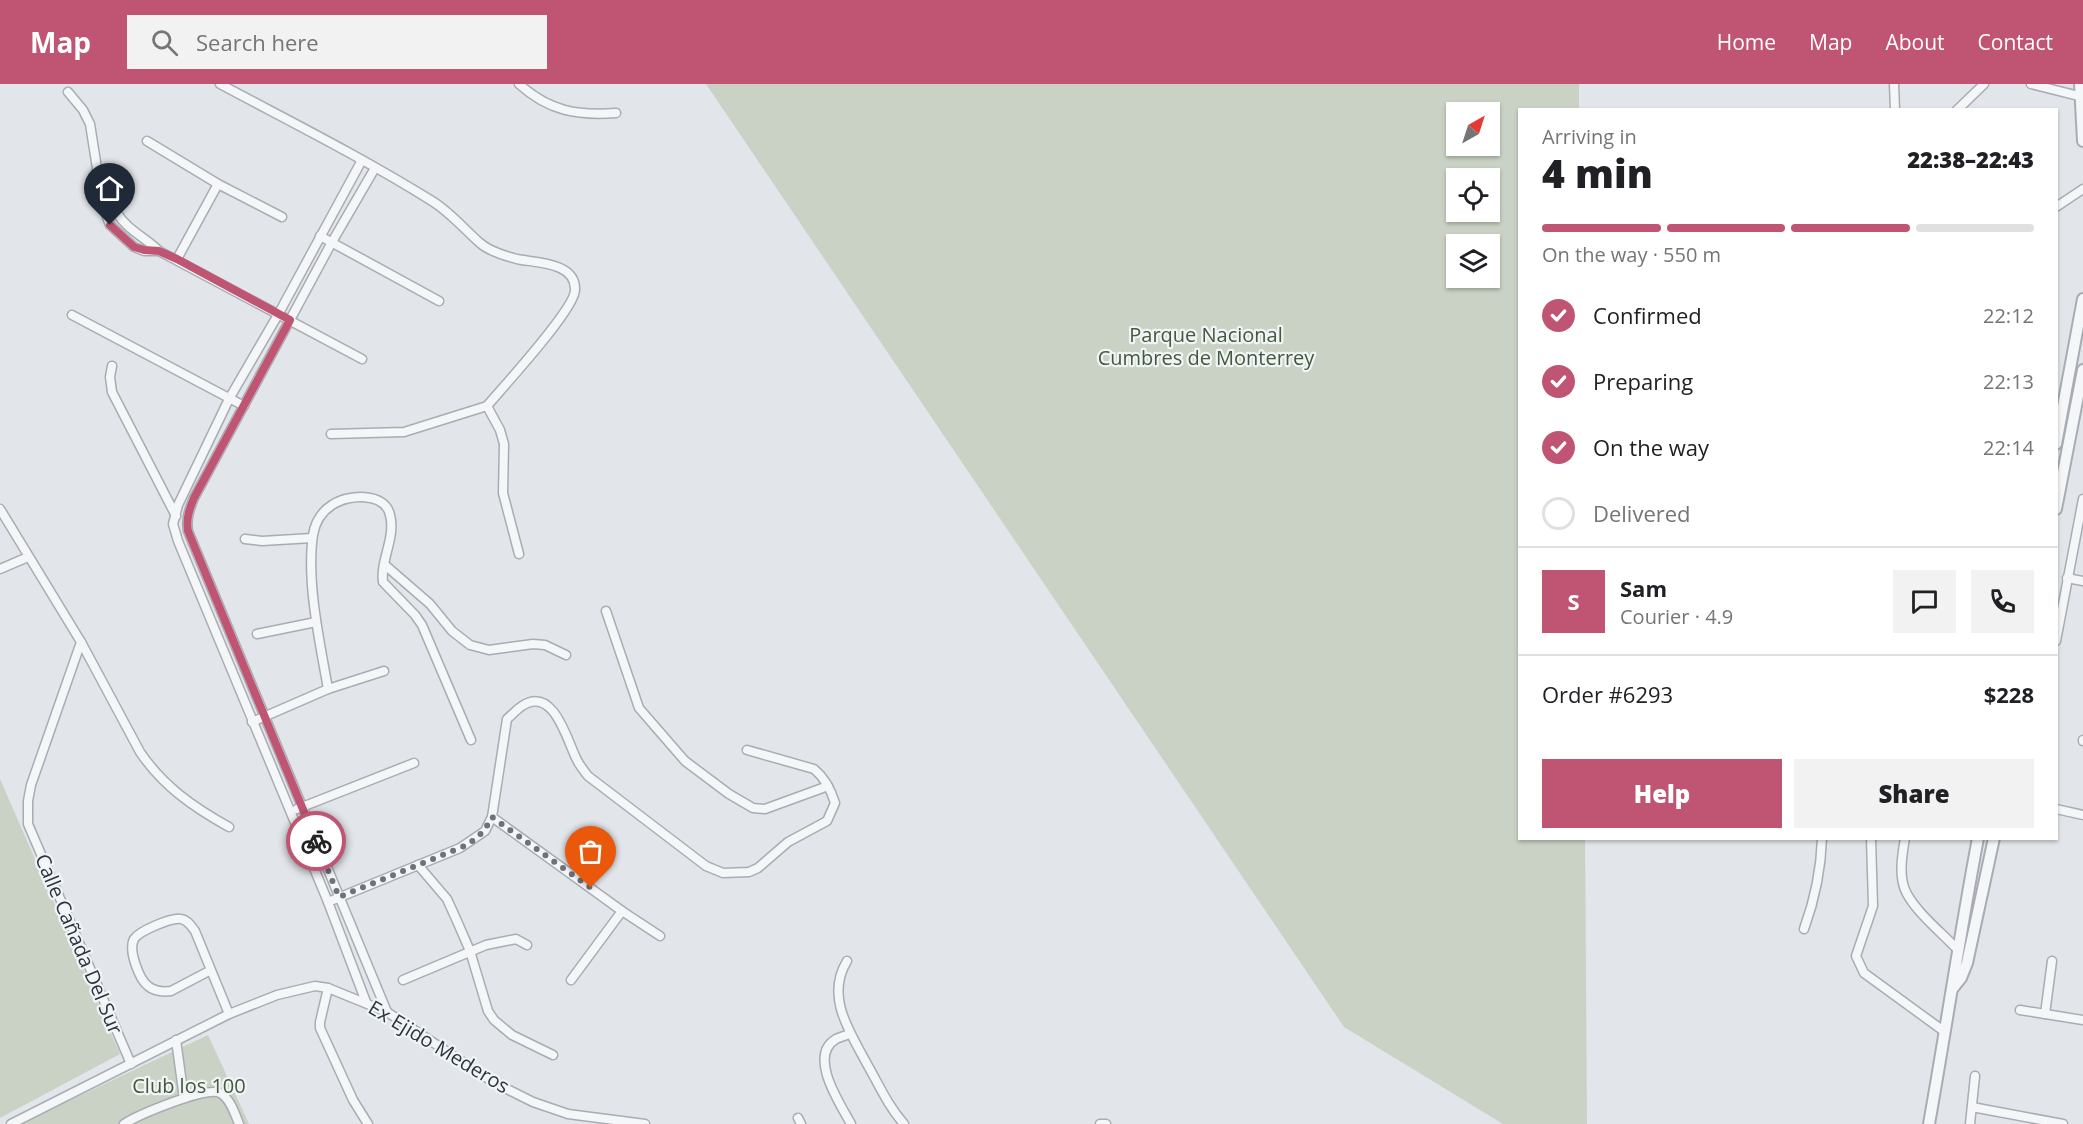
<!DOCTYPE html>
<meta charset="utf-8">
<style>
:root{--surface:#fff;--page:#f2f2f2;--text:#202124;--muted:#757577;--line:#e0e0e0;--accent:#c05573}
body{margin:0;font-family:"Open Sans",sans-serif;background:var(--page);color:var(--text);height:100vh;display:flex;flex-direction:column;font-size:22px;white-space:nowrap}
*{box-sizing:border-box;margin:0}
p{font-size:20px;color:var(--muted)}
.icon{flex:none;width:33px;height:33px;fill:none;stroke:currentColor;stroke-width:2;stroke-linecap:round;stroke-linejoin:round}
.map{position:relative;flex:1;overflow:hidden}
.side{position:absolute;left:1518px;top:24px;width:540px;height:732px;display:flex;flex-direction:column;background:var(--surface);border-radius:0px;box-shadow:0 2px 4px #0004}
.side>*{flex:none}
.needle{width:39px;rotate:39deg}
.controls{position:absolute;left:1446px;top:18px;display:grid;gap:12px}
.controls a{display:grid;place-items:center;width:54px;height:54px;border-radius:0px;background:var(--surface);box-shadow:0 2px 4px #0004;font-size:30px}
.pin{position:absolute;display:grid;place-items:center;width:51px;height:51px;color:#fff;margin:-62px -26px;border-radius:50% 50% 50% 0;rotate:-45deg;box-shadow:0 0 6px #0007}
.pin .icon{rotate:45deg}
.courier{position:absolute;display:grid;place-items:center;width:60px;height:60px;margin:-30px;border:4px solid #c05573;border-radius:50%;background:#fff;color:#222;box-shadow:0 2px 8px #0007}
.headline em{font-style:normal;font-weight:800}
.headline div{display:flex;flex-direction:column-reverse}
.headline{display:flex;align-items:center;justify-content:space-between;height:102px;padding:0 24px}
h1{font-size:39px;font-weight:800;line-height:45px}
.bar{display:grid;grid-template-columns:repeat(4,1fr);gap:9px 6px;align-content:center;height:72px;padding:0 24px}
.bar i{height:8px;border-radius:4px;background:var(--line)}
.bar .selected{background:var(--accent)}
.bar p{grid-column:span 4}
.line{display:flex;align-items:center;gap:15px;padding:0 24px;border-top:2px solid var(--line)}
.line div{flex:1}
.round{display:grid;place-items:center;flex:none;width:63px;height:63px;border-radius:0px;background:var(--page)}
ol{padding:0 24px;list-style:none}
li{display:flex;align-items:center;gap:18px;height:66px}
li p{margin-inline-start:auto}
li .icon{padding:6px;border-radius:50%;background:var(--accent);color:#fff;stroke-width:4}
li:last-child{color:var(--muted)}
li i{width:33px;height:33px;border:3px solid var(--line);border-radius:50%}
.primary-button{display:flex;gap:12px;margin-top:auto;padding:12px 24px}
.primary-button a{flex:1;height:69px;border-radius:0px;background:var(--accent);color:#fff;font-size:24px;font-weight:800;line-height:69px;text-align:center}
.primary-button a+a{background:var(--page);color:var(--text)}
header{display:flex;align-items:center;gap:36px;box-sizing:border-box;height:84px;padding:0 30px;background:var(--accent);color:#fff}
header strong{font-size:28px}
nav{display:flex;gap:33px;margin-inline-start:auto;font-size:21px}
.search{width:420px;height:54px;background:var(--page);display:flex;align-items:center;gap:15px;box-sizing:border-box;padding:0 21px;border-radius:0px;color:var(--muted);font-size:22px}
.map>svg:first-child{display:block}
.green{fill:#c9d2c4;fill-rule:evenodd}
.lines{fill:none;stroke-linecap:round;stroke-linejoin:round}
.minor-casing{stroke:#a8adb3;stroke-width:11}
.tertiary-casing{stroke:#a8adb3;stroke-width:14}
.minor{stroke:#f4f6f7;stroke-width:8}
.tertiary{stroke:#f4f6f7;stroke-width:10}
.done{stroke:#6c737a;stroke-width:6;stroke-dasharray:0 10.8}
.route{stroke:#c05573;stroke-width:8}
.labels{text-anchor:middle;stroke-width:4.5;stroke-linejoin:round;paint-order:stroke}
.park-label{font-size:20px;fill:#44593b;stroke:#f1f4f6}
.street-label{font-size:20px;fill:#2c353f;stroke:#f1f4f6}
</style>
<header>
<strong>Map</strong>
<div class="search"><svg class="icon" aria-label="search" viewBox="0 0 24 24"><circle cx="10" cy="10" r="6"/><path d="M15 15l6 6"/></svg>Search here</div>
<nav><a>Home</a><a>Map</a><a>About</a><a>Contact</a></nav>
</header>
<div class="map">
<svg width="2083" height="1040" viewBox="0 0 2083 1040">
<rect width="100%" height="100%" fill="#e2e5e9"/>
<g class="green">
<path d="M706 0H1579V25L1520 26V754L1585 755 1587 1040H1503L1344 943ZM1490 28V62H1456V28ZM1490 94V128H1456V94ZM1456 160H1490V194H1456Z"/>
<path d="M0 695 120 970 0 1034Z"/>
<path d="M208 951 249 1040H20Z"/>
</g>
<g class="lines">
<g class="minor-casing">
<g id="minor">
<path d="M220 0C291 38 363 74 432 117 450 128 464 145 480 159 489 167 505 172 517 175 536 179 576 178 575 206 575 225 503 303 487 322"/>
<path d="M519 0C549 27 577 32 616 29"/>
<path d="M1894 0 1895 26"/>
<path d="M2031 0 2083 13"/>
<path d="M68 8 83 26 90 40 103 122 110 141 134 163 144 167H159"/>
<path d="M1957 26 1984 0"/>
<path d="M147 57 218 100 282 133"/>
<path d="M362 76 279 229 229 315 178 421 173 440 178 457 328 818 366 918"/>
<path d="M375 84 332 158 194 414C189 426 186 435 188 447L387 928"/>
<path d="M2056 123 2083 105"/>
<path d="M117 129C127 146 145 153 159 167L362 275"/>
<path d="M320 152 439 217"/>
<path d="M177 175 218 100"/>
<path d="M72 231 244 322"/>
<path d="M112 282 110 293 112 308 176 432"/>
<path d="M487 322 500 346 504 360 503 409 519 470"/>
<path d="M331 350 404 348 487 322"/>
<path d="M0 425 81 558 140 668C163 702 193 723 229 743"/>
<path d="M245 455 262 457 312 454"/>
<path d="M385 481 430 520 452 547 470 561 489 566 533 560 545 561 566 571"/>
<path d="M0 485 28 473"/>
<path d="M2067 494 2083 497"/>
<path d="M606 527 639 624 685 677 729 710 753 724 765 725 828 702"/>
<path d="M257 550 316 538"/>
<path d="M2056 557 2083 415"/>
<path d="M81 558 31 701 28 717V740L131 980"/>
<path d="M328 605C320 559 306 497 313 451 315 439 321 428 332 421 348 410 385 408 390 431 396 454 380 476 383 498L415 531 422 541 471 656"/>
<path d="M252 638 328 605 384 587"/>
<path d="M2083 656V657"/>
<path d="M297 725 414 679"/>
<path d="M2056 725 2083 731"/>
<path d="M492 733 622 827 660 852"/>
<path d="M1871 754 1873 822 1856 872 1864 889 1945 948"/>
<path d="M1905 754C1902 772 1898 794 1907 810 1919 831 1941 848 1957 865"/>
<path d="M418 781 447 815 457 837 470 867 488 927 494 936 512 951 553 971"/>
<path d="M328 818 460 764 485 747 492 733 507 635C512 631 516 626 522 622 554 601 567 657 577 676 580 682 584 687 588 692L706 782 723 789 749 788 758 784 788 758 827 737 835 719C831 706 825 694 814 685L747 666"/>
<path d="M1804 845C1815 815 1821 786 1822 754"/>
<path d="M847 877C825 913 850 948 867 980 879 1001 888 1022 904 1040"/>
<path d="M211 886 171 907C163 908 155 908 148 902 139 895 128 866 134 855 139 847 172 833 181 835 188 836 191 842 195 847L229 930"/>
<path d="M403 896 486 861 516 855 527 861"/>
<path d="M571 896 622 827"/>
<path d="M328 904 320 938V944L353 1016 368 1040"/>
<path d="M2020 926 2083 936"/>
<path d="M2045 930 2052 877"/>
<path d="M849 950C845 952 840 953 836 955 807 972 841 1021 851 1040"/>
<path d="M176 956 184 1014"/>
<path d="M1972 1023 2063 1040"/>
<path d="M798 1034 801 1040"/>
<path d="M11 1040 229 930 277 911 315 902 328 904 387 928 493 998 533 1018 568 1030 645 1040"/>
<path d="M124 1040C138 1031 206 1002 220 1009 230 1014 235 1030 239 1040"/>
<path d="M1100 1040H1106"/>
<path d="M1970 1040 1975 992"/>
</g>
</g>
<g class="tertiary-casing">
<g id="tertiary">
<path d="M2080 0 2083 57"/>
<path d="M2056 360 2083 215"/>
<path d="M2056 425 2083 286"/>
<path d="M1953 904 1961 894 1967 879 1994 754"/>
<path d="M1929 1040C1946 945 1960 849 1978 754"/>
</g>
</g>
<use href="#minor" class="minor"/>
<use href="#tertiary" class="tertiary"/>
</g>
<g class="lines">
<path class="done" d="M316 757 339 813 460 764C476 756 484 749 492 733L591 804"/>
<path class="route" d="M110 141 134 163 144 166 159 167 177 175 290 236 194 414C189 426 186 435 188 447L316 757"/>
</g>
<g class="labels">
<g class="park-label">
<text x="1206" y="258">Parque Nacional<tspan x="1206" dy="23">Cumbres de Monterrey</tspan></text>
<text x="189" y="1009">Club los 100</text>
</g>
<g class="street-label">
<text transform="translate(79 860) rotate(67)" y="7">Calle Cañada Del Sur</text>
<text transform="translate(439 963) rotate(31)" y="7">Ex Ejido Mederos</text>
</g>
</g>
</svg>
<div class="controls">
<a><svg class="needle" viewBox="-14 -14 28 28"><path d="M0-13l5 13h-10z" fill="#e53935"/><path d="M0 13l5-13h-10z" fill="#757577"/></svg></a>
<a><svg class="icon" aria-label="locate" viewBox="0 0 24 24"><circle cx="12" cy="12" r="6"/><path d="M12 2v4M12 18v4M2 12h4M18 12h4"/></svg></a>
<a><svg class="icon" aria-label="layers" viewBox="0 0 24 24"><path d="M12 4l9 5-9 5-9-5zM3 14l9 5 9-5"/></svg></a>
</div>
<div class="pin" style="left:591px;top:804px;background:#ea580c"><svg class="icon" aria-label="bag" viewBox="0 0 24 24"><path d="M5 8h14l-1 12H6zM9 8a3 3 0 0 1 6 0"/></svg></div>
<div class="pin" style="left:110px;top:141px;background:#1f2937"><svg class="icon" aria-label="home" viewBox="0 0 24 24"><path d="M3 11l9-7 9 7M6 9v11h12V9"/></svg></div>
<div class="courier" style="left:316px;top:757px"><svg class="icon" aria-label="bike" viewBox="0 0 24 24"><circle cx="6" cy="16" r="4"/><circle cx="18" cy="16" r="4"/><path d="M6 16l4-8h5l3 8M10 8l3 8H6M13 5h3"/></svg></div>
<section class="side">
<div class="headline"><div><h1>4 min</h1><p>Arriving in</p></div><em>22:38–22:43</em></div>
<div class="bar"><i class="selected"></i><i class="selected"></i><i class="selected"></i><i></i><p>On the way · 550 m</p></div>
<ol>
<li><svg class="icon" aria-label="check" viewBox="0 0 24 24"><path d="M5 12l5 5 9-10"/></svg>Confirmed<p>22:12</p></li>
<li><svg class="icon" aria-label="check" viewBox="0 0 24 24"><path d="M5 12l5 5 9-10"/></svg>Preparing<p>22:13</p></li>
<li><svg class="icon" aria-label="check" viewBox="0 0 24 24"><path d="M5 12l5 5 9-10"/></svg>On the way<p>22:14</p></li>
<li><i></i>Delivered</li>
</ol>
<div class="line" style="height:108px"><b class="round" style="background:var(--accent);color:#fff">S</b><div><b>Sam</b><p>Courier · 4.9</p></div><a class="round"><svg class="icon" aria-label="chat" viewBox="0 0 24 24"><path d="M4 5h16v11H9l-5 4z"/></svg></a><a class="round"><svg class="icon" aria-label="phone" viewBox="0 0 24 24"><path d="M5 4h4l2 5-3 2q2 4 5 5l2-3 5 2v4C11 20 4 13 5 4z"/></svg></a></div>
<div class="line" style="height:78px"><div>Order #6293</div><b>$228</b></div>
<div class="primary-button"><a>Help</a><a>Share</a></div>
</section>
</div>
